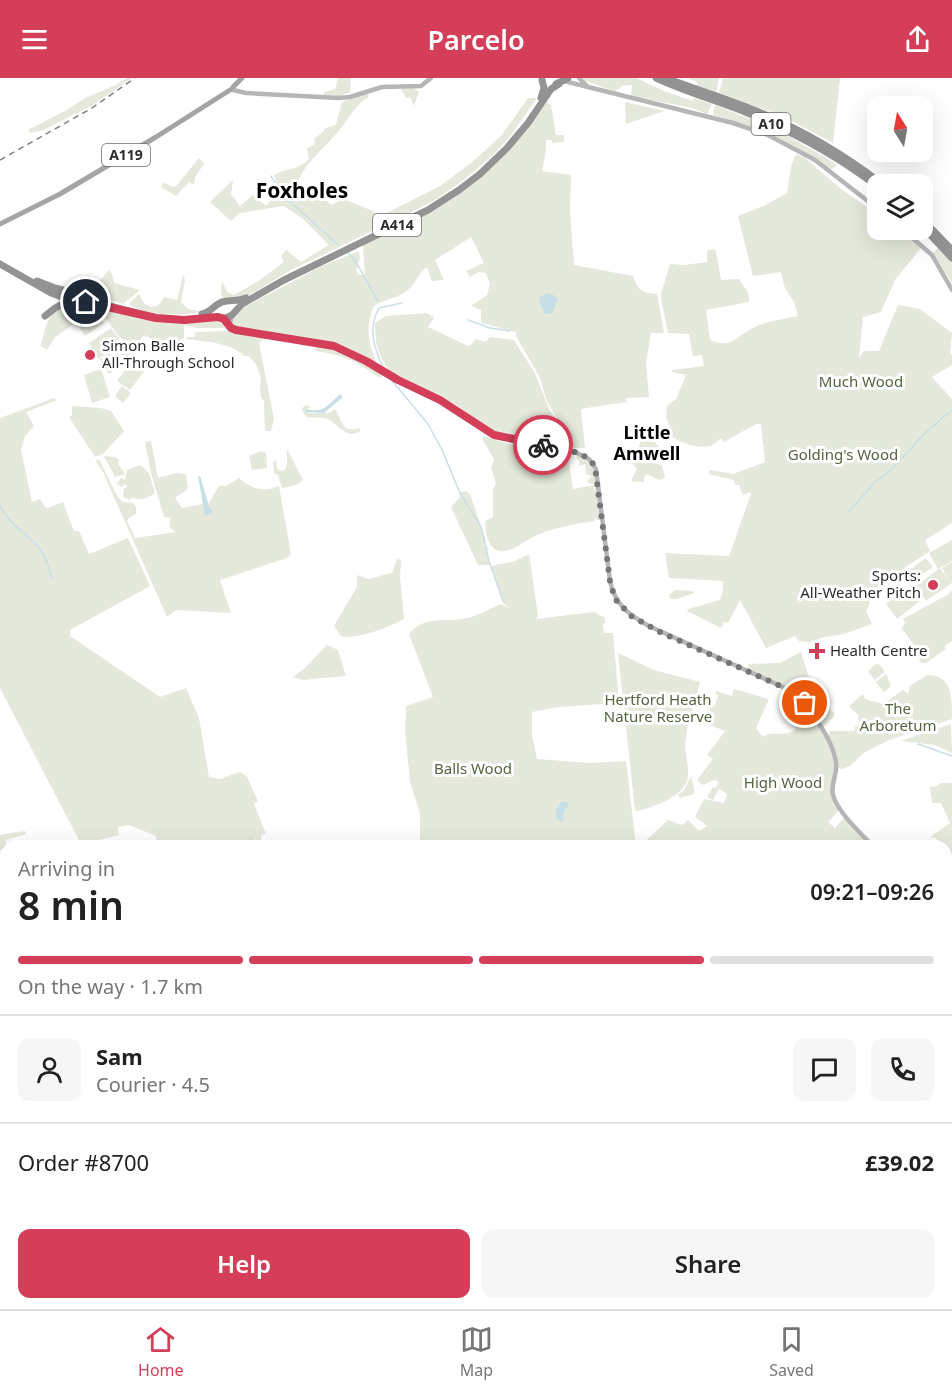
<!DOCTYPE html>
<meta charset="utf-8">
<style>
:root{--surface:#fff;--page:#f6f6f6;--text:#222;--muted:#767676;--line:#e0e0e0;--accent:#d43e58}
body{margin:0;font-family:"Noto Sans",sans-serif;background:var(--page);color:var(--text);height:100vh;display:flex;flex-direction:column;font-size:22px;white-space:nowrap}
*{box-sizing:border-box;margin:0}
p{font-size:20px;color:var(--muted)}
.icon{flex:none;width:33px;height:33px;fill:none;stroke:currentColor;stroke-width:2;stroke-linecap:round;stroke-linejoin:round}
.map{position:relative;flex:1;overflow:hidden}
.side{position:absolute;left:0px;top:762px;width:952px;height:470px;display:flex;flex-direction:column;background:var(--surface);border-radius:18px 18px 0 0;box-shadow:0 6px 24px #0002}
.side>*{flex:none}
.needle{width:39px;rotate:349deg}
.fabs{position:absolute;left:867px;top:18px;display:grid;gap:12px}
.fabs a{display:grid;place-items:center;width:66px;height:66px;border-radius:12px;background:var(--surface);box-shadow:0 6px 24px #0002;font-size:30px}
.pin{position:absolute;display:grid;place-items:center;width:51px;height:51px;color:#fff;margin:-26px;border:3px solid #fff;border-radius:50%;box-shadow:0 2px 6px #0007}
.courier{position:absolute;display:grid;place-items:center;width:60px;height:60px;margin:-30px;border:4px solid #d43e58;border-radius:50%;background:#fff;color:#222;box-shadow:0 2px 8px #0007}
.head em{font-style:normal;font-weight:600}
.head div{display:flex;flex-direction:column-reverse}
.head{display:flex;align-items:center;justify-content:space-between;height:102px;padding:0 18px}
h1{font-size:39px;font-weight:600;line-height:45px}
.bar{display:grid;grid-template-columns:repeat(4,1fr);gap:9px 6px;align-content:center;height:72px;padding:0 18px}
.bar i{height:8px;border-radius:4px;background:var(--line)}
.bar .selected{background:var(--accent)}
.bar p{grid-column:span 4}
.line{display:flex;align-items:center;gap:15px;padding:0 18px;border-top:2px solid var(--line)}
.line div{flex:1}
.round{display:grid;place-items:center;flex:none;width:63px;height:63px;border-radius:12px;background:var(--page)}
.action{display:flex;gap:12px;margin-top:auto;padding:12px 18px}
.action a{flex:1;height:69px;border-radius:12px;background:var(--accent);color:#fff;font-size:24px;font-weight:600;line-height:69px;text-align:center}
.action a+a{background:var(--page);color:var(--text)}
header{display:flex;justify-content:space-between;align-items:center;height:78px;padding:0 18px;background:var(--accent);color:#fff;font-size:27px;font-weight:600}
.tabs{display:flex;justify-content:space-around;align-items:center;height:84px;border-top:2px solid var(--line);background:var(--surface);font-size:16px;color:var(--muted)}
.tabs a{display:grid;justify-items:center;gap:3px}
.tabs .selected{color:var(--accent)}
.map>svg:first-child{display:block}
.green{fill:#e4e9db}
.water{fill:#c9dfe7}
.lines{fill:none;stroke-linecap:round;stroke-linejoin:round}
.stream{stroke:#c9dfe7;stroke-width:1.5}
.secondary{stroke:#b6b6b6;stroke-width:4.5}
.primary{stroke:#a4a4a4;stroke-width:5}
.highway{stroke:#939393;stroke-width:7}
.rail{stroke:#818181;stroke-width:1.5;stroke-dasharray:6 4.5;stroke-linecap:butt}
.done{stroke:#767676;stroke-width:6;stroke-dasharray:0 10.8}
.route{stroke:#d43e58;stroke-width:8}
.poi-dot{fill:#d43e58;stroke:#fff;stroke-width:2}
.labels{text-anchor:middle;stroke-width:6;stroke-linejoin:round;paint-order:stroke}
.shield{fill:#fff;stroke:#6b6b6b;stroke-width:1.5}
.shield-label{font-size:14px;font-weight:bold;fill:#2c2c2c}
.poi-label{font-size:15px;fill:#2c2c2c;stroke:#fff;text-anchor:start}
.park-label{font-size:15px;fill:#54643e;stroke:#fff}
.quarter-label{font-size:18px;font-weight:bold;fill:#000;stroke:#fff}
.district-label{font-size:21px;font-weight:bold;fill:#000;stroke:#fff}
</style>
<header><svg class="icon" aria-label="menu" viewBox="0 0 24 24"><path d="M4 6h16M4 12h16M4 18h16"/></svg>Parcelo<svg class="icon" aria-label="share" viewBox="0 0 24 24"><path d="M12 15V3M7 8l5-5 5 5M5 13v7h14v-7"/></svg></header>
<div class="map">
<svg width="952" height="1231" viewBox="0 0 952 1231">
<rect width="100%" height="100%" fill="#fff"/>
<g class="green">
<path d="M127 0H132L91 28 43 52 30 55 28 52 67 32 85 20 116 7Z"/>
<path d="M338 0H351L350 14 340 18 323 17 325 14 335 11Z"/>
<path d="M583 0H636L664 13 693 23 694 20 712 26 707 36 692 30 631 18 632 7 621 8 620 11H617L616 14 586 3Z"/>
<path d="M688 0H719L716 15 698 8 697 4Z"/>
<path d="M723 0H840L833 65 782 38 719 15Z"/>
<path d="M413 10 419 14 414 28 410 19 406 20 401 11Z"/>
<path d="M367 15 369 19C355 26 350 40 340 51 327 68 305 84 298 104L332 127 343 121 383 137 440 108 471 85 501 58 528 20H537L511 57 496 74 464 102 432 124 291 192 246 219 224 221 221 216 222 203 227 214 234 217 257 204 284 184 281 178 286 172 301 184 329 167 303 141 284 128 240 135 231 143 210 124 233 102 231 116 240 128 253 117 266 128 278 115 273 107 276 105 274 97C287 90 299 92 309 81L307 70 315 66 314 61 324 53V51L336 47 342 24Z"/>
<path d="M547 24 551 27 556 57H564V64L552 65V62H546V73L542 93 571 97 570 134 574 187 633 198C638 212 641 215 657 216L664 255H651L646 285 649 319 626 320V324L581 331 585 370H570L567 355 547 324 540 300 516 258V254L481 245V232L471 228 487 217 490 206 486 195 478 194 470 199 466 193 484 185 471 159 435 182 444 202 432 203 427 189C416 197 416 207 405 214 395 221 384 221 374 228 364 249 369 268 378 288 332 259 286 258 234 250L232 243 242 230 322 188 359 173 360 180 356 193 360 197H365L363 166C395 151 429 138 458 117 494 91 521 58 547 24Z"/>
<path d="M625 24 664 33 626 46Z"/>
<path d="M715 27 778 52 838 87 830 92C791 63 760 50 713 37Z"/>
<path d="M796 76 805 80 841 111 877 136 878 152H897L921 170 895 202 881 234 863 239 859 280 864 273H879L898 227 920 231 952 255 950 275 952 277V287L932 299 952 321V445L925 462 930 473 880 506 869 521V527L866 533 872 546 844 556 824 559 810 564 799 563 795 558 766 570 740 522 728 545 724 544 721 550 687 533 688 531 720 522 723 513V503L669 500 665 475 729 478 751 416 750 414 743 417 739 407H735L734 402 709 396 710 392 733 396 765 384 761 346H756L724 364 721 360C717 363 714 367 710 368 696 371 674 364 666 352L670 348 666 339 667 328 676 321 686 297 672 294V292L704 288 702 277 693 278 689 256 668 255 662 226 661 216 670 186 684 187 707 184V173L713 171 716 173 721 202 739 201C743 208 750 213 749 224L706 232 710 262C732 272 738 256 755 249 768 243 784 241 798 238L794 224 785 210 781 194 753 198 738 138 764 128 787 115 791 88Z"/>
<path d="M199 80 204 86 195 99 194 107 189 104 176 118 161 109 163 105C168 105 171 111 176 108Z"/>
<path d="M939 169 952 185V205L933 175Z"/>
<path d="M109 192 112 196 114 205 140 212 123 226 89 216Z"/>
<path d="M183 197 185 202 181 224 188 231 202 234C179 237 149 240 129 226L139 216 144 225 150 229 158 228 164 219 177 222Z"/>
<path d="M71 226C99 225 123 238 150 242 171 245 192 242 213 242L219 243 224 246 225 250H197L184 247V260C169 270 158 264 144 257L138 264C115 270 113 238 94 232L55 259 47 272 41 268C46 248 47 231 71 226Z"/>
<path d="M96 235 104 245 85 258 78 247Z"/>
<path d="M427 235 434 240 428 249 468 268H470L476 261 486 264 490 259 514 262 535 295 549 331 566 356V369L497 356 485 349 457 327 390 295 380 277 376 264 375 245 386 238Z"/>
<path d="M111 250 122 265 98 281 89 265Z"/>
<path d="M225 253 265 260 259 265 274 341 271 353H265L264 323 261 319 260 308 261 301 257 288 249 278H244C233 265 203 263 186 261L187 259H194L196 254Z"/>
<path d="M123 266 132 281 109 296 100 281Z"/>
<path d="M316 267C341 270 363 283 384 296L380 300C356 283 344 277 315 273Z"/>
<path d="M131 283 145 292 130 312 117 303Z"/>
<path d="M101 291 110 319 92 325 84 297Z"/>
<path d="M122 308 131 315 123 325 115 318Z"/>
<path d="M54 320 57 322 26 334 34 348 25 358 21 372 32 424 40 421 45 429 48 430 63 424 74 453H79L89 476 128 460 150 508 70 552V558L160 619 186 610 199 640 209 699 220 701 240 694 247 699 258 723 254 726 266 756 261 757 262 768H256L255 757 254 768H157L156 758 129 747 118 749 119 757 98 762 100 768H82L0 610V340Z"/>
<path d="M307 327 311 329 306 331 309 335C318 335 329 337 335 331 342 342 342 356 359 350L361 353C344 362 340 346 327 341 322 339 313 340 307 339L303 335 302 330Z"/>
<path d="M72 328 101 330 111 333 124 353 103 376 95 379 69 339 72 337Z"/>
<path d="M649 357 663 374 649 372 636 374 642 361Z"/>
<path d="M484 358 505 365 564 376 568 379 573 411 595 407 593 413 597 408 601 442H597L595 439V443C573 446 551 450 531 460 522 465 508 477 497 472 486 467 486 453 485 443L493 439V412L496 405 491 390 494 381 482 361Z"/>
<path d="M151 363 158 400 177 395 186 396 188 411 175 420 182 430 209 425 219 408H226L239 400C252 411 263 415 279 408L291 476 287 480 220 502 231 535 176 532 167 539 103 394 96 383 99 381 117 418 123 424 133 425 136 429V436L129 440 127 443 135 460 176 454 170 450V440L164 439 151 395 145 364Z"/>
<path d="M287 371 303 402 297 407 282 410 278 397 274 395 273 384 276 382 277 390 279 393 285 392 287 386Z"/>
<path d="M261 373 266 375 267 390 252 392 249 378Z"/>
<path d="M650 374V384L662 387 665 400 659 402 647 396 645 399 644 396V404L631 403 637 391 630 383 637 376Z"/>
<path d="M104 378 115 379 119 382 118 386 125 396 115 399Z"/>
<path d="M579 378C590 383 599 393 595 406H590L587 403 592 398 586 396 585 386 579 388V383L576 379Z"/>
<path d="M140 387 149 395 155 415C148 420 139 424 132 419L130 422 123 419 124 410 127 409 126 406 122 409 117 406 121 400 125 402 127 392Z"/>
<path d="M466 413 470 416 485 460 486 465 483 468 489 470 487 473 490 487H478L451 429 460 419 459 414Z"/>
<path d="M952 462V483L938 491 929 475Z"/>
<path d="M529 476 538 538 536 541 594 534 605 540V545L603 546 604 555H613L619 625 558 629 532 634V657L537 681 589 685 626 683 636 768H420V735L410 704 405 652 406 628 433 619 409 556C423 538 442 544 461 541 474 540 489 531 501 526L511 531 503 525 491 489C498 485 508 486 515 483 520 481 524 478 529 476Z"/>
<path d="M926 480 933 489 917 500 911 491Z"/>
<path d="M397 481 401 482 400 499 404 541C385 551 364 559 342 559L334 548 357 509V497L368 501 392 495Z"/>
<path d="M952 484V505L926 523 916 508 940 490 949 502 942 490Z"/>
<path d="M911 508 921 522 897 541 886 526Z"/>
<path d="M952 511V563L945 568 946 571 926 585H922L919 582 922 577 902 551 905 545 903 541 949 516Z"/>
<path d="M675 512 693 513 694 515 677 521H670L669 517Z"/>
<path d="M327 567 338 572 346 598 302 602 293 599 305 590Z"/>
<path d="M801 574 810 603 813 621 821 632 814 636C798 607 770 608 747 590L749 586 780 585Z"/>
<path d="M618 575 654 592 700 604C696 622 688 641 686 659 683 672 689 684 688 697 688 717 654 729 637 733L635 732Z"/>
<path d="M876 586 880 587 885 594 875 602 868 593Z"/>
<path d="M886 596 891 608 884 614 876 604Z"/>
<path d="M927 597C952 597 952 618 952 641L889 662 865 674 850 688 842 691 839 690 828 658 830 653H853L855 652V649L860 646 858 640 859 638 849 628 863 616 865 621 883 626 903 612 908 616 910 608Z"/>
<path d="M734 611 769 621 756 650 763 659C771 652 786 660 795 651 799 645 802 635 805 629 817 645 833 667 834 687 836 707 824 713 839 732L828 744 835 750 845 739 870 768H718L708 765 704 768H640L668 742 682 747 688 742 699 753 707 748 695 739 704 721 724 725 727 716 719 711 713 722 707 719 713 709 716 710 719 704 714 702 703 707 697 702 713 681 707 677 725 653 710 647 713 638 709 636 711 627H715L718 617 715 616 716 613 732 618Z"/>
<path d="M828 631 834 634V639L823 649 816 639Z"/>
<path d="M951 646 952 675 935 667 901 663Z"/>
<path d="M691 698 694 711V716L680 720 678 717 684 712Z"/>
<path d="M940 705H952V782L947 774 946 768H942L936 760 930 759 950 745 941 725H932L930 709 938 708Z"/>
<path d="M25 753 26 756 6 762V771L0 772V757Z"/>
<path d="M947 876 952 878V1054L947 1056Z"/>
<path d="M0 1194 6 1195V1226H80L83 1231H0Z"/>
<path d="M157 1226H242L240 1231H163Z"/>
<path d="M269 1226H322L323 1227 267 1231Z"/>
<path d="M535 1226H653L618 1231 601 1229 592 1231H537Z"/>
<path d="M670 1226H924L929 1231H656Z"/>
</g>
<g class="water">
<path d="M548 215 552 216 558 221 552 236 544 235 539 223 540 219Z"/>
<path d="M339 317H342V320L324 335 305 334 306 331C323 335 326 329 339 317Z"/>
<path d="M198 398H200L209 428 213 434 205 438Z"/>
<path d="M566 723 569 728 564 733 563 744H560L556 738V732L561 724Z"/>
</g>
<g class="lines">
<g class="stream">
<path d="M271 98 280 115"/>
<path d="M282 116 338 167"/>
<path d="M347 174C357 181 370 210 378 223"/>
<path d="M468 242 490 250 510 253"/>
<path d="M384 291C374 270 367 251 379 230L402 225"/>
<path d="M389 299 428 346 443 374 459 413 481 449 489 483 503 523"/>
<path d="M0 428C11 449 25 453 39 470 46 479 49 490 52 501"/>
<path d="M849 434 873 406 891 392 925 355 952 332"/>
<path d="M918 666 952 678"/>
<path d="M760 768 765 766 768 768"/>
<path d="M0 829 6 838"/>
<path d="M946 888 952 887"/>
<path d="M776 1226 787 1231"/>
<path d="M922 1226 927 1231"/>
</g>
<g class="secondary">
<path d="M579 0 587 8"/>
<path d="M564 3 733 45 768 57 815 82 878 131"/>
<path d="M233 12 246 15 339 20 350 19 382 9 421 8 431 0"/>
<path d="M903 152 932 177 952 212"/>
<path d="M232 237 229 249 236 252 334 268 366 283 398 302 440 322 494 357 528 363 577 375 589 381 596 391 610 503C615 527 629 537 649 548L785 610C806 622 833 661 836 685 838 696 830 706 833 717 837 733 861 756 873 768"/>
<path d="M946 842 952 850"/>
</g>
<g class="primary">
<path d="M233 9 242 0"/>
<path d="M0 146 60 116 156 59 230 12"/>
</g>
<g class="highway">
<path d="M656 0C686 14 719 23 750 36 795 55 839 79 878 109"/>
<path d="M666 0C694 11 722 19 749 30 797 49 842 75 882 106"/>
<path d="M556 6 568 0"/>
<path d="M541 20 544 10 542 2"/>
<path d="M922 141 952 172"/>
<path d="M922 148 952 180"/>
<path d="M0 186 51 215 70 222 102 226 156 240 185 242 213 239 226 240 232 237 242 226 284 202 428 132 459 112 480 96 507 70 528 45 551 11 559 6"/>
<path d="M37 203 55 210 106 223"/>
<path d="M202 236C211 234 213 228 220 225 227 221 237 224 246 220"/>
<path d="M45 238 55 230 70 222"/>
</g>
<path class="rail" d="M0 82 92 30 135 0"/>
</g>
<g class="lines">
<path class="done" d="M543 367C560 371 586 372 595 389L610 503 615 521 631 538 660 554 785 610 805 625"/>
<path class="route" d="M86 224 156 240 184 242 218 239 224 241 231 250 236 252 334 268 366 283 398 302 440 322 494 357 543 367"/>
</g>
<g class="poi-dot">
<circle cx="90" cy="277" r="6"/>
<circle cx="933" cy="507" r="6"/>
<path d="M814 564h6v6h6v6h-6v6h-6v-6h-6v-6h6z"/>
</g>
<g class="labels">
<g class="shield">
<rect x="751.5" y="35" width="39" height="22" rx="4.5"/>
<rect x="102" y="66" width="48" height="22" rx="4.5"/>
<rect x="373" y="136" width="48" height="22" rx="4.5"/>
</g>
<g class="shield-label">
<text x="771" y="51">A10</text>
<text x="126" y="82">A119</text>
<text x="397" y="152">A414</text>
</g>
<g class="poi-label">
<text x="102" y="273">Simon Balle<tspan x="102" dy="17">All-Through School</tspan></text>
<text x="921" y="503" text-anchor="end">Sports:<tspan x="921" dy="17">All-Weather Pitch</tspan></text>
<text x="830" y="578">Health Centre</text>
</g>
<g class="park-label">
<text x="861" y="309">Much Wood</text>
<text x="843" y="382">Golding's Wood</text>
<text x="658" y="627">Hertford Heath<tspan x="658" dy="17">Nature Reserve</tspan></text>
<text x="898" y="636">The<tspan x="898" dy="17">Arboretum</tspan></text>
<text x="473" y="696">Balls Wood</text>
<text x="783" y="710">High Wood</text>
</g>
<g class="quarter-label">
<text x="647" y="361">Little<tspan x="647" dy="21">Amwell</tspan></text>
</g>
<g class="district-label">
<text x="302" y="120">Foxholes</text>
</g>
</g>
</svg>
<div class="fabs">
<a><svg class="needle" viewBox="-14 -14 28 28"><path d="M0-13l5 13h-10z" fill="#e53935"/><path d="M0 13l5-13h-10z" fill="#767676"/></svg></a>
<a><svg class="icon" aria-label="layers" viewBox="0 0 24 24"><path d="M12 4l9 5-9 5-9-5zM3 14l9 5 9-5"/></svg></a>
</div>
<div class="pin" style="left:805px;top:625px;background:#ea580c"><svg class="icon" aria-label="bag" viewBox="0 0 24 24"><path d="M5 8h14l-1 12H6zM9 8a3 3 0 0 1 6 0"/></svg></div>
<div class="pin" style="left:86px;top:224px;background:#1f2937"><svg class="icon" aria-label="home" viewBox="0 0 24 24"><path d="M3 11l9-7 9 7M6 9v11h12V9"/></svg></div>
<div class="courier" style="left:543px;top:367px"><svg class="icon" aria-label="bike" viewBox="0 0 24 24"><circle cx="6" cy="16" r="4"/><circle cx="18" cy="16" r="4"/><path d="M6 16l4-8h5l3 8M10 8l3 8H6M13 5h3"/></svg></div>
<section class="side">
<div class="head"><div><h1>8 min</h1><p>Arriving in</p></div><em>09:21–09:26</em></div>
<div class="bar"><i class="selected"></i><i class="selected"></i><i class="selected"></i><i></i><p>On the way · 1.7 km</p></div>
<div class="line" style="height:108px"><a class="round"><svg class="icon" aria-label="person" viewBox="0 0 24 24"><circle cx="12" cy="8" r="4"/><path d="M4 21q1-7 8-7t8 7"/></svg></a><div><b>Sam</b><p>Courier · 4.5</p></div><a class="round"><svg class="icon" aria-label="chat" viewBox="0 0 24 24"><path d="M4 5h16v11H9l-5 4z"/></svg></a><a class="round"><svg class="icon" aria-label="phone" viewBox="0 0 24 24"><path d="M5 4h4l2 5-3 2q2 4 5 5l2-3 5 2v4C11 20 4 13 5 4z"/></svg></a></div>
<div class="line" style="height:78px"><div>Order #8700</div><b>£39.02</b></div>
<div class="action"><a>Help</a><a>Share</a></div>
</section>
</div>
<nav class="tabs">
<a class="selected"><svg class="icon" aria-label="home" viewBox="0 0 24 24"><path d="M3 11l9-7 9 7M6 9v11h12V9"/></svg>Home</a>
<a><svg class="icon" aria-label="map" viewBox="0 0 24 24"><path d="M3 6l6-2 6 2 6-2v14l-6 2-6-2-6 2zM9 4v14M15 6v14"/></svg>Map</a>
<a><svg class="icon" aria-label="saved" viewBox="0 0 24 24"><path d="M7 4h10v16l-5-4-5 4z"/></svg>Saved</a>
</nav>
